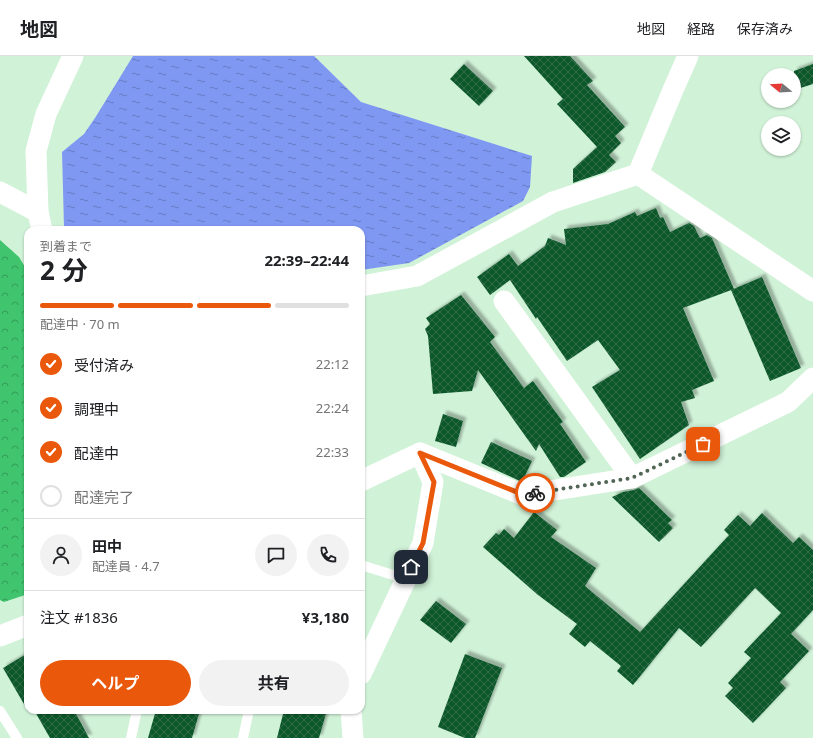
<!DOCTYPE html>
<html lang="ja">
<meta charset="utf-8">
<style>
:root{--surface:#fff;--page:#f2f2f2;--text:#202124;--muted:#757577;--line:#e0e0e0;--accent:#ea580c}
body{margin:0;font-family:"Noto Sans","Noto Sans JP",sans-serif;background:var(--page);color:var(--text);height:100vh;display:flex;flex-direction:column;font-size:15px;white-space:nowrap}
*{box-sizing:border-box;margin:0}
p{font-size:13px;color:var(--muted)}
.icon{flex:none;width:22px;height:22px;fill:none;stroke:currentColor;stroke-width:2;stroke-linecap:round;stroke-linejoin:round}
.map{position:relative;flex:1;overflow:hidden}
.details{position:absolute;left:24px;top:170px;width:341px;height:488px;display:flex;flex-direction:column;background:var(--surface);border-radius:12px;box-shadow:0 1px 3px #0004}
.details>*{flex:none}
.needle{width:26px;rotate:288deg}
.fabs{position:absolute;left:761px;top:12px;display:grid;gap:8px}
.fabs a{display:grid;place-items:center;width:40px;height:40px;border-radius:50%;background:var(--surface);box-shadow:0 1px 3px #0004;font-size:20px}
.pin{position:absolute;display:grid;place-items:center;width:34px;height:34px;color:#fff;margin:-17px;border-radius:8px;box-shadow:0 2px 6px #0006}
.courier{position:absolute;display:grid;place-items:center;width:40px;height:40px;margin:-20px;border:3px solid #ea580c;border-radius:50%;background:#fff;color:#222;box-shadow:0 1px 5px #0007}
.head em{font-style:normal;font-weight:700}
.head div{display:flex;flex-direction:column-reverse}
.head{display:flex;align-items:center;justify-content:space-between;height:68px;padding:0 16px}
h1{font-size:26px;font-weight:700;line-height:30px}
.bar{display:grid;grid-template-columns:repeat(4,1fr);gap:6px 4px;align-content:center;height:48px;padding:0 16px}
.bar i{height:5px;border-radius:3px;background:var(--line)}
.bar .active{background:var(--accent)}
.bar p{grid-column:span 4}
.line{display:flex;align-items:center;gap:10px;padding:0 16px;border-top:1px solid var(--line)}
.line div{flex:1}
.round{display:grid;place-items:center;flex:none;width:42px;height:42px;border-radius:21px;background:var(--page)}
ol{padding:0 16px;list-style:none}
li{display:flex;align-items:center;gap:12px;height:44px}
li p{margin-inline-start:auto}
li .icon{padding:4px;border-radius:50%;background:var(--accent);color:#fff;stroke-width:4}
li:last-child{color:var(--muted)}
li i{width:22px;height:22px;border:2px solid var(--line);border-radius:50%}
.primary-button{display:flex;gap:8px;margin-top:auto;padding:8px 16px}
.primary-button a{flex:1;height:46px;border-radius:24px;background:var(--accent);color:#fff;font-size:16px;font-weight:700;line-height:46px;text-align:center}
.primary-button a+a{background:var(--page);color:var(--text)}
header{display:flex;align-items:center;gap:24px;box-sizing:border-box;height:56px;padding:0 20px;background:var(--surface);border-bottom:1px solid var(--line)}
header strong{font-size:19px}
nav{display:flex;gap:22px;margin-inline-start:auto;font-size:14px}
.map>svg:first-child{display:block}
.forest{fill:url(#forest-crowns)}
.water{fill:url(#water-ripples)}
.building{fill:url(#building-cross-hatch);filter:url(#shadow)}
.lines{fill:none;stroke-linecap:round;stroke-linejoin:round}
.service{stroke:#fff;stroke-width:10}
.minor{stroke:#fff;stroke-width:21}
.done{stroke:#526656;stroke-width:4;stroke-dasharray:0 7.2}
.route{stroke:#ea580c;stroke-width:5}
</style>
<header>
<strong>地図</strong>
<nav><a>地図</a><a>経路</a><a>保存済み</a></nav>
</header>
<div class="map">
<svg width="813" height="682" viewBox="0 0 813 682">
<defs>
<pattern id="forest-crowns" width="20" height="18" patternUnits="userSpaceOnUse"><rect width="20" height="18" fill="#40c46e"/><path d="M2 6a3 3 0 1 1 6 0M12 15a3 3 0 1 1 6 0" fill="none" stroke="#349e59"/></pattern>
<pattern id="water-ripples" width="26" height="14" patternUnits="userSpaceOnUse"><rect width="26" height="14" fill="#7f98f2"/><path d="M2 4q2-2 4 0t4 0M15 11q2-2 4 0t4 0" fill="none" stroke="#667bc3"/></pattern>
<pattern id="building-cross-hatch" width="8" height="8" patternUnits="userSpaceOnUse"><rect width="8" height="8" fill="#10592c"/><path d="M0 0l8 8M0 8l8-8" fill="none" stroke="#316c48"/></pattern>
<filter id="shadow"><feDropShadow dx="3.5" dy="-3.5" stdDeviation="1" flood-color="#0004"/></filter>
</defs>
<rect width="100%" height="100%" fill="#d0f2d7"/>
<path class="forest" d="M0 184 19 201 28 216V538L4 546 0 544Z"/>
<path class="water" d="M133 0H314L361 46 532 100 530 131 523 145 409 207 361 214V174H65L64 171 62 96 84 78 95 62Z"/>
<g class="building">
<path d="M524 0H570L593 25 587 29 625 71 615 80 621 87 609 99 616 106 605 116 573 127V113L597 91 557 48 563 43Z"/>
<path d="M464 8 493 35 479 50 450 23Z"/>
<path d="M813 8V28L794 34V15Z"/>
<path d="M656 152 660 162 663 161 670 176 689 167 694 170 700 182 707 179 712 182 734 233 683 252 714 325 692 334 695 342 681 346 689 369 640 403 592 331 620 314 598 284 567 305 537 261 536 263 510 224 490 239 477 221 509 198 518 210 545 190 548 182 566 189 564 173 608 168 635 156 637 160Z"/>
<path d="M762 221 801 312 770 325 731 234Z"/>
<path d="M461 239 495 281 490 286 524 332 533 325 563 366 560 368 586 406 564 421H560L539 388 536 395 478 314 472 335 433 338 428 280 425 273 430 268 426 262Z"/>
<path d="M443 358 463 365 456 391 435 385Z"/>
<path d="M491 386 532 405 522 426 481 407Z"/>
<path d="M639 432 672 464 668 467 673 472 659 486 612 441 623 436 634 434Z"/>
<path d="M534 456 557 474 551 481 596 512 585 530 640 576 729 479 724 474 738 459 750 470 762 457 793 487 799 481 813 494V554L791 578 809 595 780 626 786 632 753 667 725 640 733 632 728 627 751 602 744 596 781 557 755 532 701 591 679 572 633 629 617 615 621 610 590 585 585 591 569 578 577 568 538 539 483 491 496 477 499 479 504 473 514 482Z"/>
<path d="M436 545 466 568 451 587 420 564Z"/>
<path d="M28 597V655L3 612Z"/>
<path d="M465 598 502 612 475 682H465L438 671Z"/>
<path d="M34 654H74L89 682H50Z"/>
<path d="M156 654H200L192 682H148Z"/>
<path d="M284 654H327L319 682H277Z"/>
</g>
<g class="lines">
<g class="service">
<path d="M361 509 406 523"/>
<path d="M0 655 17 682"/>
<path d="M131 682 137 654"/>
<path d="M243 682 249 654"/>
</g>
<g class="minor">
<path d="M638 118 813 235"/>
<path d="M0 136 38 156 42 174"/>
<path d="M38 156 36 95 46 58 73 0"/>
<path d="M361 230 417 220 553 146 638 118 673 34 688 0"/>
<path d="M504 245 632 422"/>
<path d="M361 425 420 397 523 439 632 422 788 346 813 322"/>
<path d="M0 580 28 569"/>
<path d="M361 618 423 487 433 426 420 397"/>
<path d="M351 654 353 682"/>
</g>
</g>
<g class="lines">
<path class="done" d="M535 437 632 422 703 388"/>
<path class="route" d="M411 511 423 487 434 426 420 397 524 439 535 437"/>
</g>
</svg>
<div class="fabs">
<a><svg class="needle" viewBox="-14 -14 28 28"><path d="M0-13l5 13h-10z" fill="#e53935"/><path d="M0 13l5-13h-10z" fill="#757577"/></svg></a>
<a><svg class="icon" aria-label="layers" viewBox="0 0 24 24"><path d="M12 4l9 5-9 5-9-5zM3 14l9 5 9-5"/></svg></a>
</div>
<div class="pin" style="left:703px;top:388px;background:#ea580c"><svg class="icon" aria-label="bag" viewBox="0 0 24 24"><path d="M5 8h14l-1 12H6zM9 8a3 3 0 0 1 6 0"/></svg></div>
<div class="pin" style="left:411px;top:511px;background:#1f2937"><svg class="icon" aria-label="home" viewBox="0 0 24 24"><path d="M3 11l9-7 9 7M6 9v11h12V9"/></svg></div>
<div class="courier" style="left:535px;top:437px"><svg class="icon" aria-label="bike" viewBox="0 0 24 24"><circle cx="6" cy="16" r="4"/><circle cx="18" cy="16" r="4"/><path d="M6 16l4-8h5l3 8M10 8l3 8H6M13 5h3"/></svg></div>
<section class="details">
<div class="head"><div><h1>2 分</h1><p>到着まで</p></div><em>22:39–22:44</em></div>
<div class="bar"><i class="active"></i><i class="active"></i><i class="active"></i><i></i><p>配達中 · 70 m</p></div>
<ol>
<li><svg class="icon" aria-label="check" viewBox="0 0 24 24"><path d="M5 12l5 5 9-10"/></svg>受付済み<p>22:12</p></li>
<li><svg class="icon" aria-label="check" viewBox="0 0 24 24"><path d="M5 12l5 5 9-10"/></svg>調理中<p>22:24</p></li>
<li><svg class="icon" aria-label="check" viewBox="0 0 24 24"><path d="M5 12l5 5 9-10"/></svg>配達中<p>22:33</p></li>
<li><i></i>配達完了</li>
</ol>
<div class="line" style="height:72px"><a class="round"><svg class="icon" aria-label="person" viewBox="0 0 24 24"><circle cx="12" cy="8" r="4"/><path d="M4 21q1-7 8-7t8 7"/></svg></a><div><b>田中</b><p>配達員 · 4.7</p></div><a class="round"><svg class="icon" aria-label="chat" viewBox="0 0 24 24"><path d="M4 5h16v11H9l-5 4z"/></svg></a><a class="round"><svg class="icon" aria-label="phone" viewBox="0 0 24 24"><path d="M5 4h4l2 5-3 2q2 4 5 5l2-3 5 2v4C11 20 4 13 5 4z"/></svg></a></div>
<div class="line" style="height:52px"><div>注文 #1836</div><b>¥3,180</b></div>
<div class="primary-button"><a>ヘルプ</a><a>共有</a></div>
</section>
</div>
